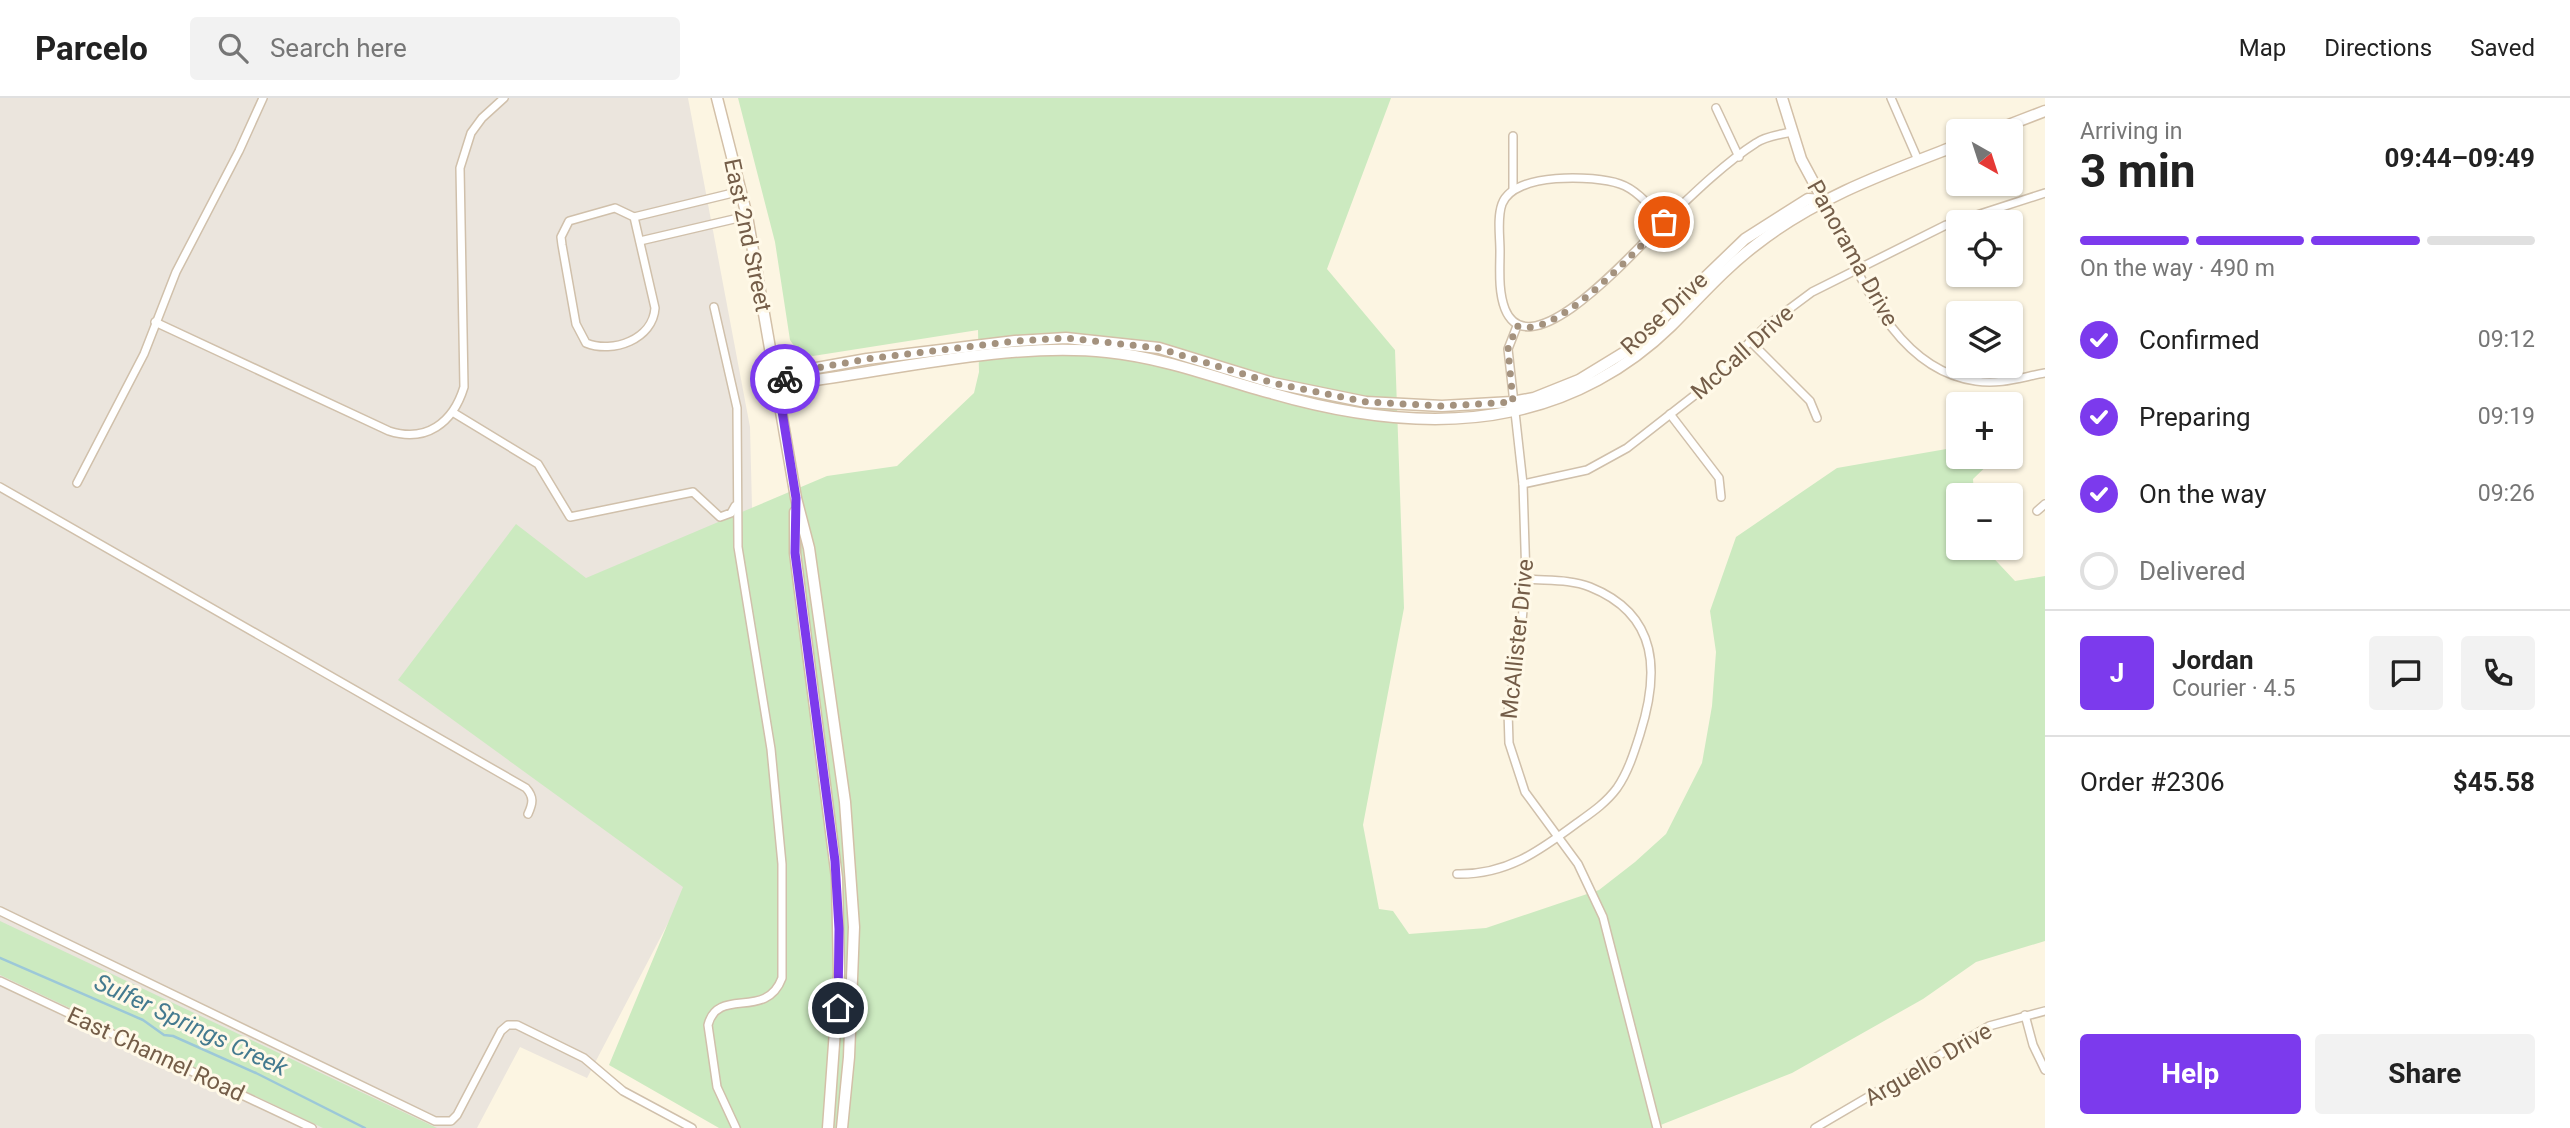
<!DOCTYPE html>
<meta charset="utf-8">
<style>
:root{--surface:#fff;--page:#f2f2f2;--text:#222;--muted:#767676;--line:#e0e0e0;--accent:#7c3aed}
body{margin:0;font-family:Roboto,sans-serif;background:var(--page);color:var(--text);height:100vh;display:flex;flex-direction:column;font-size:26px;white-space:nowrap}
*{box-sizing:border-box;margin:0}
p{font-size:23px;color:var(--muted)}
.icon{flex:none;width:38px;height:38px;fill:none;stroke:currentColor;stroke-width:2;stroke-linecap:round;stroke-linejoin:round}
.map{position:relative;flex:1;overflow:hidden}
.side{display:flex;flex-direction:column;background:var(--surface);width:525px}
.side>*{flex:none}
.needle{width:46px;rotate:141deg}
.tools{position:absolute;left:1946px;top:21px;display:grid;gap:14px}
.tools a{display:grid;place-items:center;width:77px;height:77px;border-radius:7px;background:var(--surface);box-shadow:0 2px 5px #0004;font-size:35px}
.pin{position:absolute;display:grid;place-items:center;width:60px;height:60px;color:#fff;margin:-30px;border:4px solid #fff;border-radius:50%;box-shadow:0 2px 7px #0007}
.courier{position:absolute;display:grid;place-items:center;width:70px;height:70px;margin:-35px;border:5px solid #7c3aed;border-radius:50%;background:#fff;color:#222;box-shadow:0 2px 9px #0007}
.headline em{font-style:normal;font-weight:700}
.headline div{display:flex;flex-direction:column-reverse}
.headline{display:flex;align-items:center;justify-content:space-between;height:119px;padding:0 35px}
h1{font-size:46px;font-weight:700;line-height:52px}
.bar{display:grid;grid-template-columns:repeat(4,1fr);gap:10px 7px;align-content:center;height:84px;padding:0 35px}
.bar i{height:9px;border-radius:5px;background:var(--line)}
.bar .selected{background:var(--accent)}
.bar p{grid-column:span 4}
.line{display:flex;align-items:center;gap:18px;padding:0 35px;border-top:2px solid var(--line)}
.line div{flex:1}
.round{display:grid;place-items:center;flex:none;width:74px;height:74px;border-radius:7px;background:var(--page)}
ol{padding:0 35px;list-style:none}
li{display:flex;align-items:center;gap:21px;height:77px}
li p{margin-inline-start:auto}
li .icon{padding:7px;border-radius:50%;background:var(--accent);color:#fff;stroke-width:4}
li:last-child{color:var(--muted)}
li i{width:38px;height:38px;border:4px solid var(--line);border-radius:50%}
.cta{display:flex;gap:14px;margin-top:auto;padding:14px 35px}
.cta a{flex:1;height:80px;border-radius:7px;background:var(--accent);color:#fff;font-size:28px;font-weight:700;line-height:80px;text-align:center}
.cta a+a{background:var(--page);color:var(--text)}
header{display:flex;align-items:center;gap:42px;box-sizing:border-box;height:98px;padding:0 35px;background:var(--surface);border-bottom:2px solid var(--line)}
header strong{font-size:33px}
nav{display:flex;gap:38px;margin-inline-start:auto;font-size:24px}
.search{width:490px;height:63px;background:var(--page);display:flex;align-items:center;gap:18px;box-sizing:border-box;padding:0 24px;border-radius:7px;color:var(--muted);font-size:26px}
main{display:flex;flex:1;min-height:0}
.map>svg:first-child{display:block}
.industrial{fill:#ebe5dd}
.green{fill:#cceac0}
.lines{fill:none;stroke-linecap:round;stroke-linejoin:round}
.stream{stroke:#9cc8d8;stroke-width:2.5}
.street-casing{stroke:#d0c0ab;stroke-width:10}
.secondary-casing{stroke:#d3c0a8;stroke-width:13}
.street{stroke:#fff;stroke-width:7}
.secondary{stroke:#fff;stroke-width:10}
.done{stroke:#a4927e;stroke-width:7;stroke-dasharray:0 12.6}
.route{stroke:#7c3aed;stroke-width:9}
.labels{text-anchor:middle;stroke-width:6;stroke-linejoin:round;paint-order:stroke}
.street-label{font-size:23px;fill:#745d48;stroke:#fff9e8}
.water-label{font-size:24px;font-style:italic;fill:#447a8f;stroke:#fff9e8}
</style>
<header>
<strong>Parcelo</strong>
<div class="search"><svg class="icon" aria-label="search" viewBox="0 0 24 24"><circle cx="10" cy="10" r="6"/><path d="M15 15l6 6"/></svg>Search here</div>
<nav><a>Map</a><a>Directions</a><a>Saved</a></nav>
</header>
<main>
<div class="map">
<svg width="2045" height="1030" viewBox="0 0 2045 1030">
<rect width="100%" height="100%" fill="#fcf5e2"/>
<g class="industrial">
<path d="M0 0H688L750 329 754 491 690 783 587 980 520 949 477 1030H422L0 832Z"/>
<path d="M0 848 384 1030H0Z"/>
</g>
<g class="green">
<path d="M738 0H1391L1327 171 1395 252 1404 510 1363 727 1379 811 1393 813 1409 836 1486 830 1599 792 1635 764 1666 736 1702 665 1712 608 1716 554 1710 513 1736 439 1837 370 1958 349V359H1996L1973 381 1974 397H1958V450H1984L2015 483 2045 478V843L1976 864 1923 901 1792 975 1653 1030H719L609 967 683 789 398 582 516 426 586 480 827 378 897 368 974 295 979 274 978 232 813 258 799 255 790 242 775 144Z"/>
<path d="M0 823 437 1030H323L0 877Z"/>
</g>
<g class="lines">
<path class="stream" d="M0 860 143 922 164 937 173 938 256 975 365 1030"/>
<g class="street-casing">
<g id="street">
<path d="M1891 0 1918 62"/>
<path d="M1716 10 1739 59"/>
<path d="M1513 38V92"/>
<path d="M1823 102C1857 168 1890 271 1976 283 2000 287 2022 279 2045 275"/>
<path d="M615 110 634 119 655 210C653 241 613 256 586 245L576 226 562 147 561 139 569 123Z"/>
<path d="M634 119 741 93"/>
<path d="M1664 124C1651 110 1638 92 1620 86 1594 77 1514 74 1502 106 1497 120 1500 138 1500 153 1500 171 1498 193 1505 211 1531 276 1644 142 1667 121 1693 96 1726 64 1756 45 1766 38 1779 37 1791 34"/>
<path d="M640 143 747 118"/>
<path d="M714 209 737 310 738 449 771 651 782 766V880C766 923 718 888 708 927L717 989 736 1030"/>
<path d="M155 224 389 333C426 345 453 325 464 289L460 70 471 35 482 20 504 0"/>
<path d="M1517 228 1508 251 1523 386 1526 481 1519 554 1508 613 1509 645 1525 694 1578 766 1603 819 1657 1030"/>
<path d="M1750 243 1810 303 1817 320"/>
<path d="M454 315 538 366 570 419 693 394 720 419 731 415 735 408"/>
<path d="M1670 316 1719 380 1721 399"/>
<path d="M77 385 144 256 176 174 239 53 263 0"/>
<path d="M1523 386 1587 372 1627 350 1700 293 1765 229 1812 194 1946 127 2045 95"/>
<path d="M0 389 526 690C534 699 533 705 528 716"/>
<path d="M2037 413 2045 406"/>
<path d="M1457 776C1506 777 1538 754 1577 725 1591 715 1606 705 1617 690 1628 674 1634 655 1640 636 1659 576 1660 517 1590 489 1570 481 1547 483 1526 481"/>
<path d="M0 813 435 1023H451L457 1017 501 933 508 927H517L584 960 623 993 692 1030"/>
<path d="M0 883 312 1030"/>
<path d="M2025 917 2033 947 2045 972"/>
<path d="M1815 1030 1989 928 2045 913"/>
</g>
</g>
<g class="secondary-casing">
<g id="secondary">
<path d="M717 0 747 118 796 400 809 450 845 704 854 829 849 959 842 1030"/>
<path d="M1782 0 1801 61 1823 102"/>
<path d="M1993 33 2045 13"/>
<path d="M791 280 800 273 867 261 1015 243 1066 240 1159 250 1273 285 1366 304 1442 308 1512 304 1534 300 1579 282 1633 249 1745 141 1808 101 1823 102"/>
<path d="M777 282 791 280 802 284C898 271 1011 244 1107 254 1165 260 1216 280 1271 295 1347 317 1434 330 1513 313 1572 301 1627 271 1671 228 1699 200 1725 170 1757 146 1817 99 1888 74 1958 47"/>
<path d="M795 414V455L837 780 839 876 828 1030"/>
</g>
</g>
<use href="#street" class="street"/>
<use href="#secondary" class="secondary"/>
</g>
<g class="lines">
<path class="done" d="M785 281 800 273 867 261 1015 243 1066 240 1158 250 1273 285 1366 304 1442 308 1513 304 1508 251 1517 228C1556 243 1639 149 1664 124"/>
<path class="route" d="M785 281 777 282 796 400 795 455 835 763 839 831 838 910"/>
</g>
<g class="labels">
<g class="street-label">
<text transform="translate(748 137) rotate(78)" y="8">East 2nd Street</text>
<text transform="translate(1853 155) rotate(61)" y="8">Panorama Drive</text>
<text transform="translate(1664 215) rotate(-43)" y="8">Rose Drive</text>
<text transform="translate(1742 254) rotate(-42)" y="8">McCall Drive</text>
<text transform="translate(1517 541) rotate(-84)" y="8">McAllister Drive</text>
<text transform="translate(156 956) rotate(25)" y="8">East Channel Road</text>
<text transform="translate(1928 966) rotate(-30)" y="8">Arguello Drive</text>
</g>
<g class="water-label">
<text transform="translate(191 927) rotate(25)" y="8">Sulfer Springs Creek</text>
</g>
</g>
</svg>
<div class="tools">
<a><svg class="needle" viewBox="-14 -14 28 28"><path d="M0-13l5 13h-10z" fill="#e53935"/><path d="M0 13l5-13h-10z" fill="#767676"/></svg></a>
<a><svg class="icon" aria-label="locate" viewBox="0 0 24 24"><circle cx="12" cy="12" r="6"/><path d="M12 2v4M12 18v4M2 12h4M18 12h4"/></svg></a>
<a><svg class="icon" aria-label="layers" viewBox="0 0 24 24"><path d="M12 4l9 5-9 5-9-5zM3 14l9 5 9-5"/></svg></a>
<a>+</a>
<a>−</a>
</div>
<div class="pin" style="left:1664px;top:124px;background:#ea580c"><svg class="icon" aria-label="bag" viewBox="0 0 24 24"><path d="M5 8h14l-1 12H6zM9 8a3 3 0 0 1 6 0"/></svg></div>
<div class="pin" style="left:838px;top:910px;background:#1f2937"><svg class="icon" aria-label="home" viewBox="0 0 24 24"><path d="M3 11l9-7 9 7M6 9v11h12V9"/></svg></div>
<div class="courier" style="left:785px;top:281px"><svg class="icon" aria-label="bike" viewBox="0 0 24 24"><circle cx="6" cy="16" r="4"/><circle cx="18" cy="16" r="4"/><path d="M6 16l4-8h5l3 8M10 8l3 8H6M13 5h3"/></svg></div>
</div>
<section class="side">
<div class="headline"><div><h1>3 min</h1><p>Arriving in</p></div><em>09:44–09:49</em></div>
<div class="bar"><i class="selected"></i><i class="selected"></i><i class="selected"></i><i></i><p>On the way · 490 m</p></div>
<ol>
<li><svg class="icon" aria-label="check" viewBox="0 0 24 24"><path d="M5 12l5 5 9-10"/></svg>Confirmed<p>09:12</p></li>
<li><svg class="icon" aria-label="check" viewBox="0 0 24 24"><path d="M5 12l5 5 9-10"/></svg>Preparing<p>09:19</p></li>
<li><svg class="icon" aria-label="check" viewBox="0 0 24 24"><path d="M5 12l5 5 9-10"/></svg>On the way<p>09:26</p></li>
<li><i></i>Delivered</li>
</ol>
<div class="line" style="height:126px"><b class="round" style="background:var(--accent);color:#fff">J</b><div><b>Jordan</b><p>Courier · 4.5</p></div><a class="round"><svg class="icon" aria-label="chat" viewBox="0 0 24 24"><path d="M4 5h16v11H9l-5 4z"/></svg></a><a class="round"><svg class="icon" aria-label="phone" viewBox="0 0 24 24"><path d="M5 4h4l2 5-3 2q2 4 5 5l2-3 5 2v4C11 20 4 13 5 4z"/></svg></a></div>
<div class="line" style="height:91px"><div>Order #2306</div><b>$45.58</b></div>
<div class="cta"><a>Help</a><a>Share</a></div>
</section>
</main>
